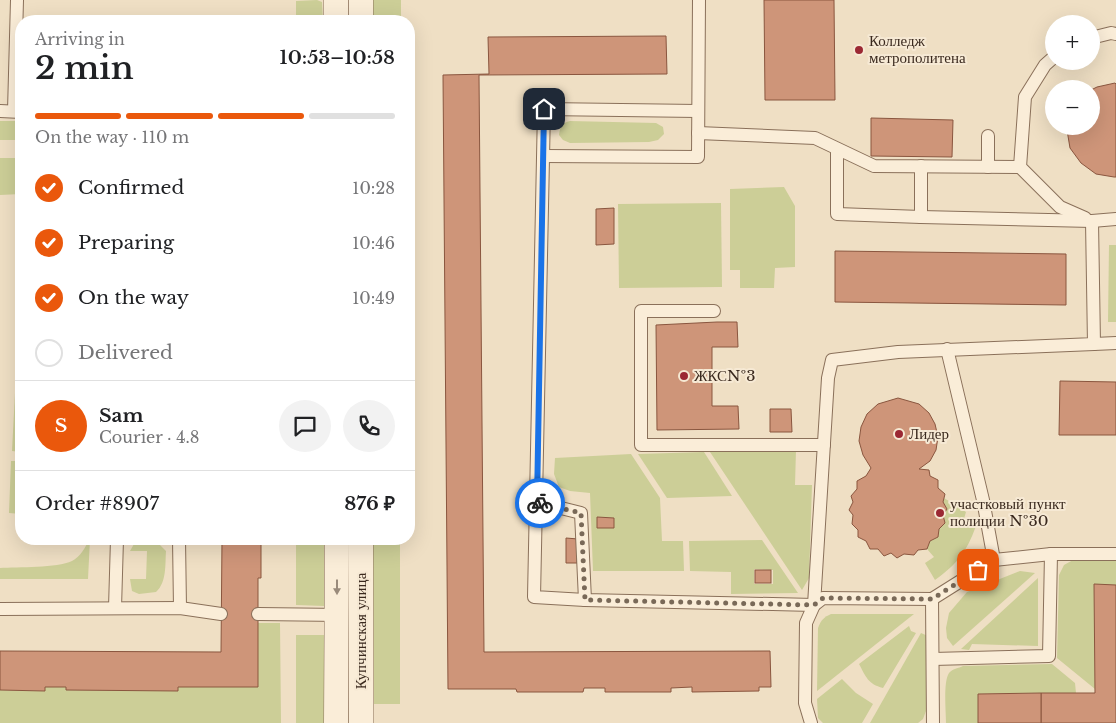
<!DOCTYPE html>
<meta charset="utf-8">
<style>
:root{--surface:#fff;--page:#f2f2f2;--text:#202124;--muted:#757577;--line:#e0e0e0;--accent:#ea580c}
body{margin:0;font-family:"Libre Baskerville",serif;background:var(--page);color:var(--text);height:100vh;display:flex;flex-direction:column;font-size:19px;white-space:nowrap}
*{box-sizing:border-box;margin:0}
p{font-size:16px;color:var(--muted)}
.icon{flex:none;width:28px;height:28px;fill:none;stroke:currentColor;stroke-width:2;stroke-linecap:round;stroke-linejoin:round}
.map{position:relative;flex:1;overflow:hidden}
.sheet{position:absolute;left:15px;top:15px;width:400px;height:530px;display:flex;flex-direction:column;background:var(--surface);border-radius:20px;box-shadow:0 5px 20px #0002}
.sheet>*{flex:none}
.tools{position:absolute;left:1045px;top:15px;display:grid;gap:10px}
.tools a{display:grid;place-items:center;width:55px;height:55px;border-radius:50%;background:var(--surface);box-shadow:0 5px 20px #0002;font-size:25px}
.pin{position:absolute;display:grid;place-items:center;width:42px;height:42px;color:#fff;margin:-21px;border-radius:10px;box-shadow:0 2px 8px #0006}
.courier{position:absolute;display:grid;place-items:center;width:50px;height:50px;margin:-25px;border:4px solid #1a73e8;border-radius:50%;background:#fff;color:#222;box-shadow:0 1px 6px #0007}
.overview em{font-style:normal;font-weight:600}
.overview div{display:flex;flex-direction:column-reverse}
.overview{display:flex;align-items:center;justify-content:space-between;height:85px;padding:0 20px}
h1{font-size:32px;font-weight:600;line-height:38px}
.bar{display:grid;grid-template-columns:repeat(4,1fr);gap:8px 5px;align-content:center;height:60px;padding:0 20px}
.bar i{height:6px;border-radius:4px;background:var(--line)}
.bar .on{background:var(--accent)}
.bar p{grid-column:span 4}
.line{display:flex;align-items:center;gap:12px;padding:0 20px;border-top:1px solid var(--line)}
.line div{flex:1}
.round{display:grid;place-items:center;flex:none;width:52px;height:52px;border-radius:26px;background:var(--page)}
ol{padding:0 20px;list-style:none}
li{display:flex;align-items:center;gap:15px;height:55px}
li p{margin-inline-start:auto}
li .icon{padding:5px;border-radius:50%;background:var(--accent);color:#fff;stroke-width:4}
li:last-child{color:var(--muted)}
li i{width:28px;height:28px;border:2px solid var(--line);border-radius:50%}
.map>svg:first-child{display:block}
.green{fill:#ccce97;fill-rule:evenodd}
.building{fill:#ce9579;stroke:#8a563f}
.lines{fill:none;stroke-linecap:round;stroke-linejoin:round}
.service-casing{stroke:#8a705a;stroke-width:14}
.minor-casing{stroke:#8a705a;stroke-width:25}
.service{stroke:#faedd8;stroke-width:12}
.minor{stroke:#faedd8;stroke-width:24}
.oneway{fill:#9a8b7b}
.done{stroke:#796958;stroke-width:5;stroke-dasharray:0 9}
.route{stroke:#1a73e8;stroke-width:6}
.poi-dot{fill:#9b2833;stroke:#f6e9d4;stroke-width:2}
.labels{text-anchor:middle;stroke-width:4;stroke-linejoin:round;paint-order:stroke}
.poi-label{font-size:15px;fill:#3a291e;stroke:#f6e9d4;text-anchor:start}
.street-label{font-size:15px;fill:#3a291e;stroke:#f6e9d4}
</style>
<div class="map">
<svg width="1116" height="723" viewBox="0 0 1116 723">
<rect width="100%" height="100%" fill="#efdfc4"/>
<g class="green">
<path d="M317 0 322 2 323 21H296V1Z"/>
<rect x="373" y="0" width="28" height="21"/>
<rect x="0" y="121" width="21" height="19"/>
<path d="M570 121 656 123 663 127 664 134 658 140 649 142 570 143 563 140 559 135C560 126 562 123 570 121Z"/>
<path d="M0 158H21V194L0 195Z"/>
<path d="M784 187 795 206V267L775 268 774 288H740V270H730V189Z"/>
<path d="M721 203 722 287 619 288 618 204Z"/>
<path d="M1109 245H1116V322H1108Z"/>
<path d="M18 308H21V381H16Z"/>
<path d="M15 393H21V452L12 451Z"/>
<path d="M796 450 795 485H812L809 578 802 590 710 452Z"/>
<path d="M704 452 732 496 667 498 638 454Z"/>
<path d="M631 454 660 498 662 541H683L684 571H593L590 493 570 491 559 487 554 474 555 458Z"/>
<path d="M11 461H21V514L9 513Z"/>
<path d="M944 498 966 512 963 522 976 526C966 553 958 563 935 580L925 563 934 557 927 549 930 541 938 537 939 529 945 523 943 515 947 509 943 502Z"/>
<path d="M89 539H90L88 579H0V568C18 567 57 568 72 561 80 557 86 547 89 539Z"/>
<path d="M296 539H324V606L296 605Z"/>
<path d="M373 539H400V704H374Z"/>
<path d="M762 540 798 593 731 594V572L690 571 689 541ZM754 569 773 570V584H754Z"/>
<path d="M141 541 157 542 166 551C165 564 167 582 156 592L139 594 132 591 130 579H146L147 551H130L134 544Z"/>
<path d="M1073 560H1116V585H1094L1095 689 1057 658 1059 575 1064 565Z"/>
<path d="M1020 571 1035 573 953 646 947 638 946 628 949 613 967 592Z"/>
<path d="M1038 578V646L972 644 969 650 961 649Z"/>
<path d="M831 614H914L817 691 818 628C821 620 824 617 831 614Z"/>
<path d="M258 623H280L281 723H0V690L45 691V687H66V690L178 687Z"/>
<path d="M909 626 911 631 916 633 883 688C868 684 866 677 859 664Z"/>
<path d="M921 633 928 636 926 711 923 719 918 723H870Z"/>
<rect x="296" y="635" width="28" height="88"/>
<path d="M1052 664 1075 683 1076 693 978 694V723H946C946 712 943 682 949 673 952 669 959 668 963 666Z"/>
<path d="M842 679 856 693 873 704 862 723H823L818 718 817 699Z"/>
</g>
<g class="building">
<path d="M764 0H834L835 100H765Z"/>
<path d="M666 36 667 74 479 75 484 652 770 651 771 687H759V691L692 692V687L671 688V692H605V688H584L583 692H517L516 689H448L443 75 489 74 488 37Z"/>
<path d="M1115 83 1116 84V177H1114L1096 174 1081 163 1070 148 1067 130 1068 126H1091V90L1097 87Z"/>
<path d="M871 118 953 120 952 157 871 156Z"/>
<path d="M614 208V244L596 245V209Z"/>
<path d="M835 251 1066 254V305L835 302Z"/>
<path d="M717 322H737L738 347H712V406H738L739 429 657 430 656 325Z"/>
<path d="M1060 381 1116 382V435H1059Z"/>
<path d="M898 398 919 404 929 413 935 424 938 437 936 450 930 461 919 469 929 470 930 476 938 480V488L945 494 943 502 947 509 943 515 945 523 939 529 938 537 930 541 927 549 918 550 914 555 904 554 897 558 891 553 884 556 878 549H870L866 541 858 537V530L852 524 853 515 849 510 853 502 851 496 857 489V481L866 476 871 468 863 455 859 441 861 427 867 414 878 404Z"/>
<path d="M770 409H791L792 432H770Z"/>
<path d="M597 517 614 518V528H597Z"/>
<path d="M566 538 578 539 577 563H566Z"/>
<path d="M222 539H261V578H258V687H178V691L66 690V687H45V691L0 690V651L221 652Z"/>
<rect x="755" y="570" width="16" height="13"/>
<path d="M1094 584 1116 585V723H1041V693H1095Z"/>
<path d="M1041 693V723H978V694Z"/>
</g>
<g class="lines">
<g class="service-casing">
<g id="service">
<path d="M1091 38 1111 33 1116 34"/>
<path d="M1054 57 1045 65 1025 97 1020 167 1060 207 1085 218"/>
<path d="M0 111 21 112"/>
<path d="M14 111 17 0"/>
<path d="M698 111 544 109 534 597 585 600 814 605 823 598 932 599 994 560 1051 554H1116"/>
<path d="M698 133 815 138 874 166 1020 167"/>
<path d="M988 136V167"/>
<path d="M837 150V214L921 217 1092 221 1116 219"/>
<path d="M544 156 698 157 699 0"/>
<path d="M921 217V166"/>
<path d="M714 311H641V445H824"/>
<path d="M1094 344 1116 343"/>
<path d="M947 349 983 500 994 560"/>
<path d="M537 502 581 513 585 600"/>
<path d="M179 539 180 608"/>
<path d="M932 599 933 723"/>
<path d="M115 608 117 539"/>
<path d="M0 609 180 608 221 614"/>
<path d="M258 614 341 615"/>
<path d="M933 659 1049 656 1051 554"/>
<path d="M811 723 805 703 806 623 814 605 828 378 832 360 898 352 1094 344 1092 221"/>
</g>
</g>
<g class="minor-casing">
<g id="minor">
<path d="M336 0V21"/>
<path d="M361 0V21"/>
<path d="M336 723 337 539"/>
<path d="M361 723V539"/>
</g>
</g>
<use href="#service" class="service"/>
<use href="#minor" class="minor"/>
</g>
<defs><path id="oneway-solid" d="M-6-.8H1V-3.2L6.5 0L1 3.2V.8H-6Z" transform="scale(1.25)"/></defs>
<use class="oneway" href="#oneway-solid" transform="translate(337 587) rotate(90)"/>
<g class="lines">
<path class="done" d="M540 503 581 513 585 600 814 605 823 598 932 599 978 570"/>
<path class="route" d="M540 503 537 502 544 109"/>
</g>
<g class="poi-dot">
<circle cx="859" cy="50" r="5"/>
<circle cx="684" cy="376" r="5"/>
<circle cx="899" cy="434" r="5"/>
<circle cx="940" cy="513" r="5"/>
</g>
<g class="labels">
<g class="poi-label">
<text x="869" y="46">Колледж<tspan x="869" dy="17">метрополитена</tspan></text>
<text x="694" y="381">ЖКС№3</text>
<text x="909" y="439">Лидер</text>
<text x="950" y="509">участковый пункт<tspan x="950" dy="17">полиции №30</tspan></text>
</g>
<g class="street-label">
<text transform="translate(361 631) rotate(-90)" y="5">Купчинская улица</text>
</g>
</g>
</svg>
<div class="tools">
<a>+</a>
<a>−</a>
</div>
<div class="pin" style="left:978px;top:570px;background:#ea580c"><svg class="icon" aria-label="bag" viewBox="0 0 24 24"><path d="M5 8h14l-1 12H6zM9 8a3 3 0 0 1 6 0"/></svg></div>
<div class="pin" style="left:544px;top:109px;background:#1f2937"><svg class="icon" aria-label="home" viewBox="0 0 24 24"><path d="M3 11l9-7 9 7M6 9v11h12V9"/></svg></div>
<div class="courier" style="left:540px;top:503px"><svg class="icon" aria-label="bike" viewBox="0 0 24 24"><circle cx="6" cy="16" r="4"/><circle cx="18" cy="16" r="4"/><path d="M6 16l4-8h5l3 8M10 8l3 8H6M13 5h3"/></svg></div>
<section class="sheet">
<div class="overview"><div><h1>2 min</h1><p>Arriving in</p></div><em>10:53–10:58</em></div>
<div class="bar"><i class="on"></i><i class="on"></i><i class="on"></i><i></i><p>On the way · 110 m</p></div>
<ol>
<li><svg class="icon" aria-label="check" viewBox="0 0 24 24"><path d="M5 12l5 5 9-10"/></svg>Confirmed<p>10:28</p></li>
<li><svg class="icon" aria-label="check" viewBox="0 0 24 24"><path d="M5 12l5 5 9-10"/></svg>Preparing<p>10:46</p></li>
<li><svg class="icon" aria-label="check" viewBox="0 0 24 24"><path d="M5 12l5 5 9-10"/></svg>On the way<p>10:49</p></li>
<li><i></i>Delivered</li>
</ol>
<div class="line" style="height:90px"><b class="round" style="background:var(--accent);color:#fff">S</b><div><b>Sam</b><p>Courier · 4.8</p></div><a class="round"><svg class="icon" aria-label="chat" viewBox="0 0 24 24"><path d="M4 5h16v11H9l-5 4z"/></svg></a><a class="round"><svg class="icon" aria-label="phone" viewBox="0 0 24 24"><path d="M5 4h4l2 5-3 2q2 4 5 5l2-3 5 2v4C11 20 4 13 5 4z"/></svg></a></div>
<div class="line" style="height:65px"><div>Order #8907</div><b>876 ₽</b></div>
</section>
</div>
